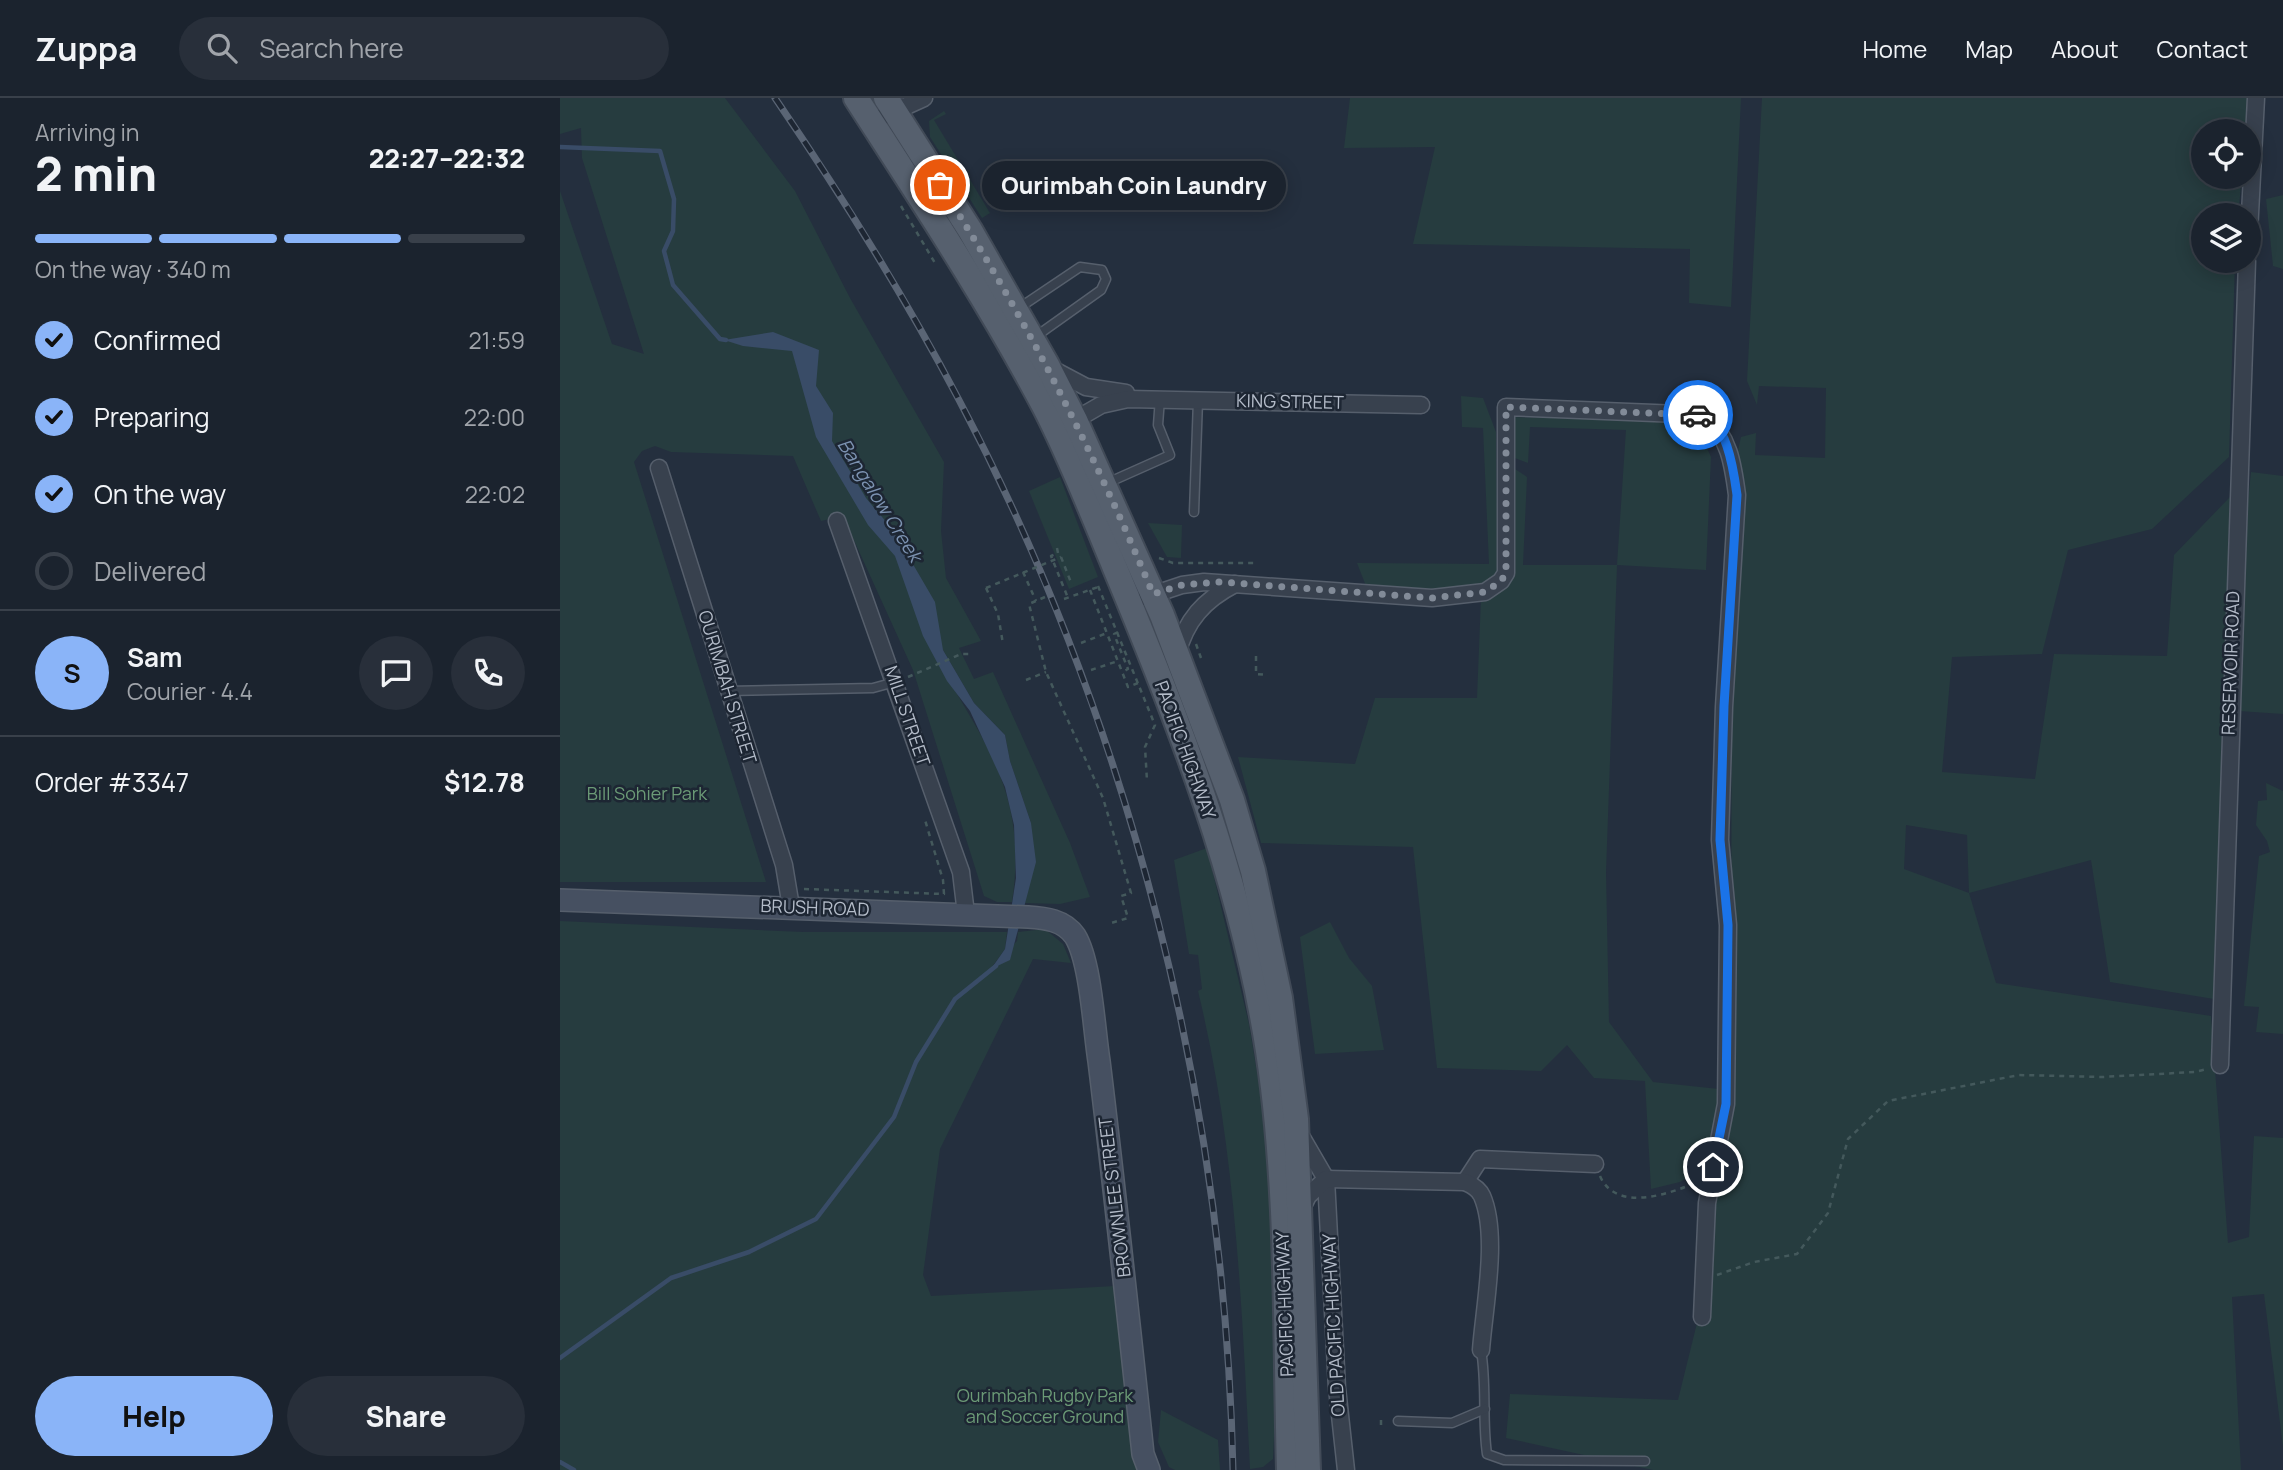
<!DOCTYPE html>
<meta charset="utf-8">
<style>
:root{--surface:#1b232e;--page:#282f3a;--text:#f1f3f6;--muted:#a0a4aa;--line:#39404a;--accent:#8ab4f8}
body{margin:0;font-family:Manrope,sans-serif;background:var(--page);color:var(--text);height:100vh;display:flex;flex-direction:column;font-size:26px;white-space:nowrap}
*{box-sizing:border-box;margin:0}
p{font-size:23px;color:var(--muted)}
.icon{flex:none;width:38px;height:38px;fill:none;stroke:currentColor;stroke-width:2;stroke-linecap:round;stroke-linejoin:round}
.map{position:relative;flex:1;overflow:hidden}
.sheet{display:flex;flex-direction:column;background:var(--surface);width:560px}
.sheet>*{flex:none}
.fabs{position:absolute;left:1631px;top:21px;display:grid;gap:14px}
.fabs a{display:grid;place-items:center;width:70px;height:70px;border-radius:50%;background:var(--surface);box-shadow:0 4px 18px #0003,0 0 0 2px var(--line);font-size:35px}
.pin{position:absolute;display:grid;place-items:center;width:60px;height:60px;color:#fff;margin:-30px;border:4px solid #fff;border-radius:50%;box-shadow:0 2px 7px #0007}
.courier{position:absolute;display:grid;place-items:center;width:70px;height:70px;margin:-35px;border:5px solid #1a73e8;border-radius:50%;background:#fff;color:#222;box-shadow:0 2px 9px #0007}
.bubble{position:absolute;height:49px;border-radius:24px;background:var(--surface);box-shadow:0 4px 18px #0003,0 0 0 2px var(--line);font-size:23px;font-weight:800;line-height:49px;text-align:center}
.headline em{font-style:normal;font-weight:800}
.headline div{display:flex;flex-direction:column-reverse}
.headline{display:flex;align-items:center;justify-content:space-between;height:119px;padding:0 35px}
h1{font-size:46px;font-weight:800;line-height:52px}
.bar{display:grid;grid-template-columns:repeat(4,1fr);gap:10px 7px;align-content:center;height:84px;padding:0 35px}
.bar i{height:9px;border-radius:5px;background:var(--line)}
.bar .selected{background:var(--accent)}
.bar p{grid-column:span 4}
.line{display:flex;align-items:center;gap:18px;padding:0 35px;border-top:2px solid var(--line)}
.line div{flex:1}
.round{display:grid;place-items:center;flex:none;width:74px;height:74px;border-radius:37px;background:var(--page)}
ol{padding:0 35px;list-style:none}
li{display:flex;align-items:center;gap:21px;height:77px}
li p{margin-inline-start:auto}
li .icon{padding:7px;border-radius:50%;background:var(--accent);color:#111;stroke-width:4}
li:last-child{color:var(--muted)}
li i{width:38px;height:38px;border:4px solid var(--line);border-radius:50%}
.primary-button{display:flex;gap:14px;margin-top:auto;padding:14px 35px}
.primary-button a{flex:1;height:80px;border-radius:42px;background:var(--accent);color:#111;font-size:28px;font-weight:800;line-height:80px;text-align:center}
.primary-button a+a{background:var(--page);color:var(--text)}
header{display:flex;align-items:center;gap:42px;box-sizing:border-box;height:98px;padding:0 35px;background:var(--surface);border-bottom:2px solid var(--line)}
header strong{font-size:33px}
nav{display:flex;gap:38px;margin-inline-start:auto;font-size:24px}
.search{width:490px;height:63px;background:var(--page);display:flex;align-items:center;gap:18px;box-sizing:border-box;padding:0 24px;border-radius:38px;color:var(--muted);font-size:26px}
main{display:flex;flex:1;min-height:0}
.map>svg:first-child{display:block}
.green{fill:#263c3f;fill-rule:evenodd}
.water{fill:#394c67}
.lines{fill:none;stroke-linecap:round;stroke-linejoin:round}
.stream{stroke:#394c67;stroke-width:4.5}
.lane-casing{stroke:#565f6c;stroke-width:11}
.street-casing{stroke:#565f6c;stroke-width:19}
.secondary-casing{stroke:#565f6c;stroke-width:24}
.primary-casing{stroke:#414a57;stroke-width:28}
.path{stroke:#44595c;stroke-width:2.5;stroke-dasharray:5 5;stroke-linecap:butt}
.lane{stroke:#38414e;stroke-width:8}
.street{stroke:#38414e;stroke-width:16}
.secondary{stroke:#465061;stroke-width:21}
.primary{stroke:#56606e;stroke-width:24}
.rail-casing{stroke:#5a6575;stroke-width:7}
.rail{stroke:#1d2633;stroke-width:4.5;stroke-dasharray:13;stroke-linecap:butt}
.path-bridge{stroke:#44595c;stroke-width:2.5;stroke-dasharray:5 5;stroke-linecap:butt}
.done{stroke:#828b98;stroke-width:7;stroke-dasharray:0 12.6}
.route{stroke:#1a73e8;stroke-width:9}
.labels{text-anchor:middle;stroke-width:5;stroke-linejoin:round;paint-order:stroke}
.street-label{font-size:18px;fill:#b4bcc9;stroke:#1d2633}
.park-label{font-size:18px;fill:#6b9a76;stroke:#1d2633}
.water-label{font-size:19px;font-style:italic;fill:#7c92b1;stroke:#1d2633}
</style>
<header>
<strong>Zuppa</strong>
<div class="search"><svg class="icon" aria-label="search" viewBox="0 0 24 24"><circle cx="10" cy="10" r="6"/><path d="M15 15l6 6"/></svg>Search here</div>
<nav><a>Home</a><a>Map</a><a>About</a><a>Contact</a></nav>
</header>
<main>
<section class="sheet">
<div class="headline"><div><h1>2 min</h1><p>Arriving in</p></div><em>22:27–22:32</em></div>
<div class="bar"><i class="selected"></i><i class="selected"></i><i class="selected"></i><i></i><p>On the way · 340 m</p></div>
<ol>
<li><svg class="icon" aria-label="check" viewBox="0 0 24 24"><path d="M5 12l5 5 9-10"/></svg>Confirmed<p>21:59</p></li>
<li><svg class="icon" aria-label="check" viewBox="0 0 24 24"><path d="M5 12l5 5 9-10"/></svg>Preparing<p>22:00</p></li>
<li><svg class="icon" aria-label="check" viewBox="0 0 24 24"><path d="M5 12l5 5 9-10"/></svg>On the way<p>22:02</p></li>
<li><i></i>Delivered</li>
</ol>
<div class="line" style="height:126px"><b class="round" style="background:var(--accent);color:#111">S</b><div><b>Sam</b><p>Courier · 4.4</p></div><a class="round"><svg class="icon" aria-label="chat" viewBox="0 0 24 24"><path d="M4 5h16v11H9l-5 4z"/></svg></a><a class="round"><svg class="icon" aria-label="phone" viewBox="0 0 24 24"><path d="M5 4h4l2 5-3 2q2 4 5 5l2-3 5 2v4C11 20 4 13 5 4z"/></svg></a></div>
<div class="line" style="height:91px"><div>Order #3347</div><b>$12.78</b></div>
<div class="primary-button"><a>Help</a><a>Share</a></div>
</section>
<div class="map">
<svg width="1723" height="1372" viewBox="0 0 1723 1372">
<rect width="100%" height="100%" fill="#242f3e"/>
<g class="green">
<path d="M0 0H165L235 93 290 200 384 364 381 433 386 480 421 543 399 550 414 581 433 574 510 745 530 799 500 806 464 805 471 725 450 663 445 637 414 605 383 552 365 540C415 635 470 686 452 804H437L424 798 353 572 283 418 261 423 233 358 111 354 95 348 82 353 74 364 206 784H0V93L52 246 84 256 22 60 21 30 0 36Z"/>
<path d="M790 0H1181L1171 209 1129 205 1130 151 853 146 875 49 784 50Z"/>
<path d="M1202 0H1689L1686 33H1643V79H1682L1678 117H1643V163H1675L1669 359 1592 431 1508 452 1482 556 1392 559 1382 674 1475 681 1494 556 1607 558 1614 457 1670 399 1654 901 1550 884 1531 762 1409 795 1436 885 1651 918 1668 1145 1689 1139 1694 1038 1723 1040V1349L1704 1196 1672 1199 1681 1372H1093L946 1340 950 1296 1118 1302 1137 1225 1150 1224 1156 1103 1171 1023 1172 379 1181 339 1196 335 1195 357 1265 360 1266 290 1199 288 1197 307 1187 283ZM1346 727 1407 737 1409 795 1344 771Z"/>
<path d="M384 13 386 16 374 22 430 115 422 120 370 39 369 23Z"/>
<path d="M1723 97V171L1713 168 1706 101Z"/>
<path d="M901 298 923 300 936 334 938 475 921 488 877 491 806 488 797 465 929 466 923 330 902 329Z"/>
<path d="M951 319 1135 324 1151 359 1146 472 1057 467 1046 774 1049 924 1093 984 1159 991 1149 1065 1120 1084 1091 1091 1085 983 1034 980 1007 947 981 973 877 970 853 749 701 745 678 659 795 666 815 600H917L921 500 944 488 952 369 967 379 963 467H1057L1066 332 970 329 968 365 952 359Z"/>
<path d="M1691 374 1723 378V616L1679 613 1683 452Z"/>
<path d="M500 379 538 479 509 491 469 393Z"/>
<path d="M588 425 622 427 621 460 607 459Z"/>
<path d="M1706 685 1723 693V936L1696 934 1699 909 1684 908 1699 758 1710 754 1707 743 1696 727 1698 703 1707 702Z"/>
<path d="M647 750 689 926 709 1047 717 1274 713 1361 703 1369 690 1371C682 1210 676 1049 638 893L642 891 638 857 629 856 614 762Z"/>
<path d="M0 823 243 834H447L445 851 432 869 457 843 458 834 485 831 503 846 511 865 473 861 380 1051 363 1177 371 1198 555 1188 572 1360 577 1372H0Z"/>
<path d="M770 824 789 860 812 888 824 952 755 956 740 839Z"/>
<path d="M601 1312 658 1342 660 1372H615L609 1369 598 1344Z"/>
</g>
<path class="water" d="M213 234 259 252 256 288 273 315 272 343 306 400 333 432 375 504 383 552 414 605 445 637 450 663 471 725 476 764 450 862 431 871 445 851 456 780 454 727 445 689 410 613 387 583 363 538 335 458 308 427 256 339 232 253 183 248 164 242Z"/>
<g class="lines">
<g class="stream">
<path d="M0 49 100 53 114 101 113 133 104 153 113 187 160 241 166 242"/>
<path d="M0 1260 111 1180 189 1154 256 1121 334 1019 356 964 395 901 436 868"/>
<path d="M0 1364 14 1372"/>
</g>
<g class="lane-casing">
<g id="lane">
<path d="M459 210 520 169 542 172 546 181 541 192 475 239"/>
<path d="M545 386 610 357 598 327 600 300"/>
<path d="M634 414 638 302"/>
<path d="M168 593 313 590 335 584"/>
<path d="M921 1252C927 1287 922 1321 927 1356L944 1362 1085 1363"/>
<path d="M838 1323 892 1325 925 1311"/>
</g>
</g>
<g class="street-casing">
<g id="street">
<path d="M311 24 364 0"/>
<path d="M1689 135 1696 0"/>
<path d="M492 271 526 289 566 295"/>
<path d="M515 322 541 307 568 301 861 307"/>
<path d="M99 370 224 767 231 809"/>
<path d="M277 423 401 774 406 816"/>
<path d="M586 499 622 487 644 484 872 500 925 494 941 483 946 475V309L1144 317C1169 338 1173 366 1177 397L1164 609 1160 742 1168 827 1166 1006 1147 1105 1142 1219"/>
<path d="M617 556C626 522 644 502 675 486"/>
<path d="M1660 967 1687 163"/>
<path d="M741 1038 766 1081"/>
<path d="M766 1081 777 1290 786 1372"/>
<path d="M905 1084 920 1061 1035 1066"/>
<path d="M741 1112 748 1098 766 1081 905 1084C912 1087 919 1091 922 1098 939 1137 924 1210 921 1252"/>
</g>
</g>
<g class="secondary-casing">
<path id="secondary" d="M0 802 468 819C485 820 504 822 515 838 531 864 534 932 539 963 555 1094 569 1225 583 1356L589 1372"/>
</g>
<g class="primary-casing">
<g id="primary">
<path d="M296 0C361 101 428 202 484 308 511 360 532 415 555 470 620 626 682 785 708 953 729 1091 725 1233 729 1372"/>
<path d="M326 0 410 132 487 267 515 322 602 517 672 702 693 773 720 900 736 1021 748 1372"/>
</g>
</g>
<g class="path">
<path d="M341 108 375 165"/>
<path d="M497 450 498 455 491 458 508 500"/>
<path d="M501 459 512 487"/>
<path d="M599 460 613 465H696"/>
<path d="M463 474 476 503"/>
<path d="M538 488 595 627 585 649 587 683"/>
<path d="M426 490 438 516 443 546"/>
<path d="M530 492 568 589 578 585"/>
<path d="M485 499 469 506 486 574 543 700 571 795 561 798 568 820 551 825"/>
<path d="M504 501 538 489"/>
<path d="M558 534 554 536 568 571 562 574"/>
<path d="M521 545 547 535"/>
<path d="M636 546 641 560"/>
<path d="M696 558V576L708 577"/>
<path d="M531 572 555 564"/>
<path d="M348 579 401 556H410"/>
<path d="M466 582 486 574"/>
<path d="M244 791 384 796 383 782 365 722"/>
<path d="M1040 1078C1056 1115 1110 1096 1137 1084"/>
<path d="M1157 1177 1194 1164 1237 1156 1268 1115 1288 1041 1328 1003 1459 977 1542 979 1635 974 1647 971"/>
<path d="M821 1327V1320"/>
</g>
<use href="#lane" class="lane"/>
<use href="#street" class="street"/>
<use href="#secondary" class="secondary"/>
<use href="#primary" class="primary"/>
<g class="rail-casing">
<path id="rail" d="M215 0C282 98 344 197 399 302 571 628 665 1004 673 1372"/>
</g>
<use href="#rail" class="rail"/>
<path class="path-bridge" d="M426 490 501 459"/>
</g>
<g class="lines">
<path class="done" d="M380 87C464 216 534 354 593 496L622 487 660 484 872 500 925 494 941 483 946 475V309L1138 317"/>
<path class="route" d="M1138 317C1167 318 1174 375 1177 397L1164 608 1160 742 1168 827 1166 1006 1153 1069"/>
</g>
<g class="labels">
<g class="street-label">
<text transform="translate(730 304) rotate(1)" y="6">KING STREET</text>
<text transform="translate(1671 565) rotate(-88)" y="6">RESERVOIR ROAD</text>
<text transform="translate(167 589) rotate(73)" y="6">OURIMBAH STREET</text>
<text transform="translate(347 618) rotate(71)" y="6">MILL STREET</text>
<text transform="translate(625 652) rotate(70)" y="6">PACIFIC HIGHWAY</text>
<text transform="translate(255 810) rotate(2)" y="6">BRUSH ROAD</text>
<text transform="translate(555 1099) rotate(-97)" y="6">BROWNLEE STREET</text>
<text transform="translate(725 1206) rotate(-92)" y="6">PACIFIC HIGHWAY</text>
<text transform="translate(774 1227) rotate(-93)" y="6">OLD PACIFIC HIGHWAY</text>
</g>
<g class="park-label">
<text x="87" y="702">Bill Sohier Park</text>
<text x="485" y="1304">Ourimbah Rugby Park<tspan x="485" dy="21">and Soccer Ground</tspan></text>
</g>
<g class="water-label">
<text transform="translate(320 402) rotate(58)" y="7">Bangalow Creek</text>
</g>
</g>
</svg>
<div class="fabs">
<a><svg class="icon" aria-label="locate" viewBox="0 0 24 24"><circle cx="12" cy="12" r="6"/><path d="M12 2v4M12 18v4M2 12h4M18 12h4"/></svg></a>
<a><svg class="icon" aria-label="layers" viewBox="0 0 24 24"><path d="M12 4l9 5-9 5-9-5zM3 14l9 5 9-5"/></svg></a>
</div>
<div class="pin" style="left:380px;top:87px;background:#ea580c"><svg class="icon" aria-label="bag" viewBox="0 0 24 24"><path d="M5 8h14l-1 12H6zM9 8a3 3 0 0 1 6 0"/></svg></div>
<div class="pin" style="left:1153px;top:1069px;background:#1f2937"><svg class="icon" aria-label="home" viewBox="0 0 24 24"><path d="M3 11l9-7 9 7M6 9v11h12V9"/></svg></div>
<div class="courier" style="left:1138px;top:317px"><svg class="icon" aria-label="car" viewBox="0 0 24 24"><path d="M5 17H2v-5l4-1 3-4h7l3 4 3 1v5h-3M9 17h6M6 11h13"/><circle cx="7" cy="17" r="2"/><circle cx="17" cy="17" r="2"/></svg></div>
<div class="bubble" style="left:422px;top:63px;width:304px">Ourimbah Coin Laundry</div>
</div>
</main>
